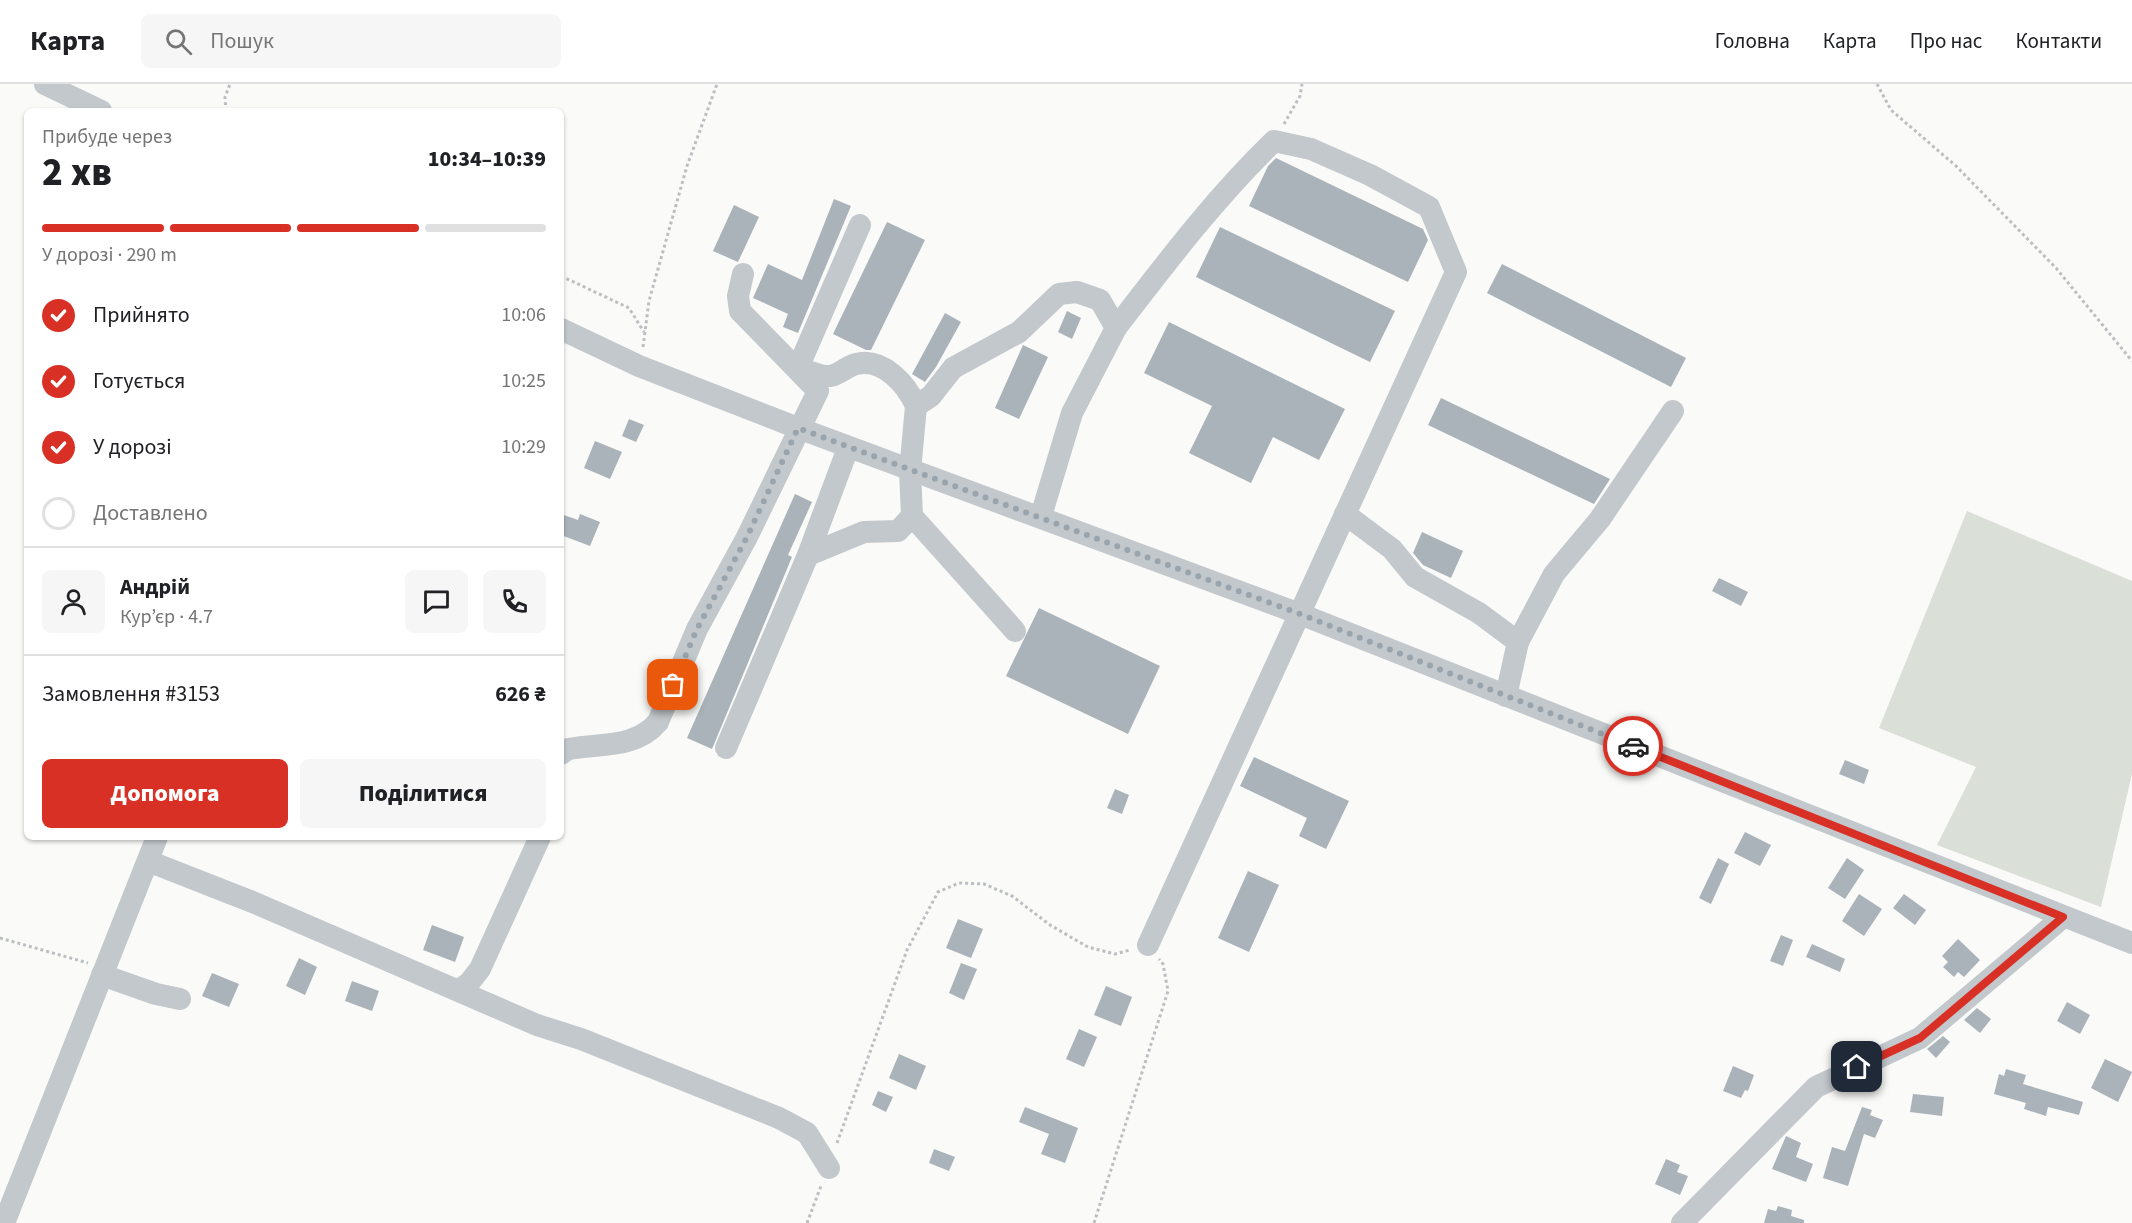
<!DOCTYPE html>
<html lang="uk">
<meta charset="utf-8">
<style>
:root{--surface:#fff;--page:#f6f6f6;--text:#202124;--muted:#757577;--line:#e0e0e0;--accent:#d93025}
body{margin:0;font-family:"Source Sans 3",sans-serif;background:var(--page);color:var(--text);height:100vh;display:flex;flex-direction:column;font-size:22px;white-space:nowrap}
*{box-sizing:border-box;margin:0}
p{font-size:20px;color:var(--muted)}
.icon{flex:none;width:33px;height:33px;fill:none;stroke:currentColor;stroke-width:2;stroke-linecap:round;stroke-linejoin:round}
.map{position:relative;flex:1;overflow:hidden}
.drawer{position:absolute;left:24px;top:24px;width:540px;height:732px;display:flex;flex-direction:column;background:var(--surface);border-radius:9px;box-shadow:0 2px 4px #0004}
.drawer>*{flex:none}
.pin{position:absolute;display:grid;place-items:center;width:51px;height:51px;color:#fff;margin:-26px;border-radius:12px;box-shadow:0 3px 9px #0006}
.courier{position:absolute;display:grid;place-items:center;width:60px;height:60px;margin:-30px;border:4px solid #d93025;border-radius:50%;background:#fff;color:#222;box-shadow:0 2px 8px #0007}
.overview em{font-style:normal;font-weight:800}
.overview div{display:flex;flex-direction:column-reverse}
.overview{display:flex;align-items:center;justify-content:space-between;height:102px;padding:0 18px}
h1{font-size:39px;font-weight:800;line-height:45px}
.bar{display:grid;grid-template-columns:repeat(4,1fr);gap:9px 6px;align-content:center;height:72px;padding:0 18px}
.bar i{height:8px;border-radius:4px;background:var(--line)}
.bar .current{background:var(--accent)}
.bar p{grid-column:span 4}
.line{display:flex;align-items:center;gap:15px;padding:0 18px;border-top:2px solid var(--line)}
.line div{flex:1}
.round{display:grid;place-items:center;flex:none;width:63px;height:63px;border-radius:9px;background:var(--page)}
ol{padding:0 18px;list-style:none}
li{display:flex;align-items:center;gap:18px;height:66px}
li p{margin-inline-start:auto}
li .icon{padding:6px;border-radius:50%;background:var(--accent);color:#fff;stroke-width:4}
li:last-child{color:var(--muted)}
li i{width:33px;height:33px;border:3px solid var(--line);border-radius:50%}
.action{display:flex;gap:12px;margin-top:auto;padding:12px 18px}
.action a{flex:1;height:69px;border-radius:9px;background:var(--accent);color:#fff;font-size:24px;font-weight:800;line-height:69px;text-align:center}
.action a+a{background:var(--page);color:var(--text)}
header{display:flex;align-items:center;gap:36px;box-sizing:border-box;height:84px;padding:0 30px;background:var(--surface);border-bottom:2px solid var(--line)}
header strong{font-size:28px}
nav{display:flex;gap:33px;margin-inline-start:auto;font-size:21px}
.search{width:420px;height:54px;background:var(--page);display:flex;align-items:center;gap:15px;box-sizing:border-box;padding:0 21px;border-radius:9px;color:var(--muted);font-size:22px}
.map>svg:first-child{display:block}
.green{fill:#dadfd7}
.building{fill:#aab3b9}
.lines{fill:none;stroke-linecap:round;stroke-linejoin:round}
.path{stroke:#bbbfc2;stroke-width:3;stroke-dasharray:3 3;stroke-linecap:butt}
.minor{stroke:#c3c8cc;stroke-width:22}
.done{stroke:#99a4ac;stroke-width:6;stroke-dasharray:0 10.8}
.route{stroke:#d93025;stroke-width:8}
</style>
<header>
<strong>Карта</strong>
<div class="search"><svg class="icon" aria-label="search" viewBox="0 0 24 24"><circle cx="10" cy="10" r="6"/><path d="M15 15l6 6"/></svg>Пошук</div>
<nav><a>Головна</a><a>Карта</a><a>Про нас</a><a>Контакти</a></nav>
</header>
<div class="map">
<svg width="2132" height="1139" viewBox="0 0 2132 1139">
<rect width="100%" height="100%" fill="#fafaf8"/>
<path class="green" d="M1967 427 2132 497V690L2101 823 1937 761 1976 683 1879 644Z"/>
<g class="building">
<path d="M1276 74 1423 145 1428 156 1408 198 1249 122 1268 82Z"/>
<path d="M834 115 851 122 798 249 783 243 788 230 753 214 768 180 802 196Z"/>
<path d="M734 121 759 133 738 178 713 167Z"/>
<path d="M887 138 925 156 871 266H866L833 250Z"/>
<path d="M1220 143 1395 227 1370 278 1196 193Z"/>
<path d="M1502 180 1686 274 1671 303 1487 209Z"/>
<path d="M1067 227 1081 234 1072 255 1058 248Z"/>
<path d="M945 229 961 238 936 283 925 298 912 290Z"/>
<path d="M1169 238 1345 325 1319 376 1273 353 1251 399 1189 369 1212 322 1144 289Z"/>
<path d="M1023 261 1048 273 1019 335 995 324Z"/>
<path d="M1441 314 1610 395 1594 420 1428 341Z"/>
<path d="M629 335 644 341 636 358 622 352Z"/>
<path d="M595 357 622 368 610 395 584 384Z"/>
<path d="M795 410 812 418 788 471 792 473 712 665 687 654Z"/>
<path d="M561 430 578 436 580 430 600 438 590 462 561 451Z"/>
<path d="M1422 448 1463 467 1451 494 1423 481 1413 469Z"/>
<path d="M1719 494 1748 508 1741 522 1712 507Z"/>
<path d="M1039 524 1160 582 1128 650 1006 592Z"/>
<path d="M1254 673 1349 717 1326 765 1299 752 1307 734 1240 702Z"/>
<path d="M1845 676 1869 686 1864 700 1839 690Z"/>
<path d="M1115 705 1129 711 1122 730 1107 724Z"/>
<path d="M1745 748 1771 761 1760 782 1734 769Z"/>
<path d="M1718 774 1729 780 1711 820 1699 814Z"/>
<path d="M1847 774 1864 786 1845 815 1828 804Z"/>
<path d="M1248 787 1279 801 1249 868 1218 854Z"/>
<path d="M1859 810 1882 825 1864 852 1842 837Z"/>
<path d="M1904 810 1926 826 1915 841 1893 824Z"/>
<path d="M958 835 983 845 971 874 946 864Z"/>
<path d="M432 841 464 853 455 878 423 866Z"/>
<path d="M1781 851 1793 856 1783 882 1770 877Z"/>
<path d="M1958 855 1980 876 1964 893 1958 888 1954 893 1943 883 1948 878 1942 872Z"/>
<path d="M1812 860 1845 875 1840 888 1806 873Z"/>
<path d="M299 874 317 883 305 911 286 902Z"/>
<path d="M961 879 977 885 964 916 949 909Z"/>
<path d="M212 889 239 900 229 923 202 912Z"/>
<path d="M352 897 379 907 372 927 345 917Z"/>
<path d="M1106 902 1132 913 1121 942 1094 931Z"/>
<path d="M2067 918 2090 931 2080 950 2057 937Z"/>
<path d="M1977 924 1991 935 1980 949 1964 936Z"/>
<path d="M1079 945 1097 953 1084 983 1066 975Z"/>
<path d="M1943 952 1950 958 1936 974 1927 965Z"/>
<path d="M899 970 926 982 916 1006 889 994Z"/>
<path d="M2105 975 2132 988 2118 1018 2091 1004Z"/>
<path d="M1733 982 1754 991 1748 1007 1745 1006 1741 1014 1723 1007Z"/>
<path d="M2006 985 2026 991 2023 1000 2083 1018 2079 1031 2048 1023 2046 1032 2024 1025 2026 1019 1994 1010 1999 990 2004 992Z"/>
<path d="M878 1007 893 1013 886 1028 872 1021Z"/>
<path d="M1913 1010 1944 1013 1942 1032 1910 1028Z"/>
<path d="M1025 1023 1078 1044 1065 1079 1041 1070 1049 1050 1019 1038Z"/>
<path d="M1862 1023 1872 1026 1870 1031 1883 1036 1875 1054 1864 1050 1848 1102 1823 1094 1832 1063 1845 1067Z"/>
<path d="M1786 1052 1801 1059 1796 1073 1813 1080 1806 1098 1772 1085Z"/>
<path d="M934 1065 955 1073 949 1087 929 1079Z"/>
<path d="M1666 1075 1680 1081 1677 1088 1688 1092 1680 1111 1655 1100Z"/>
<path d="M1778 1122 1792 1126 1791 1132 1804 1136V1139H1764L1768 1125 1776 1127Z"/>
</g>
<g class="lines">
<g class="path">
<path d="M1877 0 1891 26 1956 82 2056 184 2132 277"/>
<path d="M226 27 225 13 230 0"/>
<path d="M1284 40 1300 12 1302 0"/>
<path d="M561 192 629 224 644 248"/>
<path d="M643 263 649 217 687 82 717 0"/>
<path d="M0 854 88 879"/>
<path d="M837 1059 907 866 938 808 959 799 984 800 1012 812 1050 841 1088 863 1115 870 1130 866"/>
<path d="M807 1139 821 1102"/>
<path d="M1094 1139 1168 907 1163 880 1159 875"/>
</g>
<g class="minor">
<path d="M45 0 101 27"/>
<path d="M860 141 798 284C807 286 821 293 830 292 839 291 847 282 856 280 883 273 907 301 916 322"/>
<path d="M1116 244C1166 179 1215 114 1274 57L1311 65 1370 91 1429 123 1456 188 1148 861"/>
<path d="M561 245 639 282 798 344 1300 530 2132 859"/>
<path d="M1345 430 1392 465 1415 493 1479 529 1518 558"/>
<path d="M808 471 864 448 898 447 912 432"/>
<path d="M1015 547 912 432 910 387 916 322 931 312 953 284 1019 248 1059 210 1077 208 1100 216 1116 244 1072 329 1041 432"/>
<path d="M1506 612 1518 558 1554 490 1600 435 1673 327"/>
<path d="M726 664 808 471 848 364"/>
<path d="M561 670 568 665C600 659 635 665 658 638L697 545 747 453 818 307 740 227 738 212 743 190"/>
<path d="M148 777 255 819 537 941 581 955 779 1034 807 1049 829 1084"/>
<path d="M102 891 156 910 180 915"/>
<path d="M459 906 469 899 480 885 540 753"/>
<path d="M4 1139 157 753"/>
<path d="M1682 1139 1816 1003 1920 954 2063 833"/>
</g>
</g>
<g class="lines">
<path class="done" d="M673 601 697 545 747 453 798 344 1300 530 1633 662"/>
<path class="route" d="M1633 662 2063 833 1920 954 1857 983"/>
</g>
</svg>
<div class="pin" style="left:673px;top:601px;background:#ea580c"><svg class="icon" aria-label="bag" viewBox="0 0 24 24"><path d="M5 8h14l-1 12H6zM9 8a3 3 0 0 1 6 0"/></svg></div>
<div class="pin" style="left:1857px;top:983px;background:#1f2937"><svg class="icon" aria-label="home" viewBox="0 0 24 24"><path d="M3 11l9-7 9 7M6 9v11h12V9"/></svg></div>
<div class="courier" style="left:1633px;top:662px"><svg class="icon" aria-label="car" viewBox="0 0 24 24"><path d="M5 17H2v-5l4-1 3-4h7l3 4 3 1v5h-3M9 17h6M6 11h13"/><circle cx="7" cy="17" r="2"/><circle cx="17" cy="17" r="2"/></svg></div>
<section class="drawer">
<div class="overview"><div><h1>2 хв</h1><p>Прибуде через</p></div><em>10:34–10:39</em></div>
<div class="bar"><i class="current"></i><i class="current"></i><i class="current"></i><i></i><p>У дорозі · 290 m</p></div>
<ol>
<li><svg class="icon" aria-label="check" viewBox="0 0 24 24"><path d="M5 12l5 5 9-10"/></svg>Прийнято<p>10:06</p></li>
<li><svg class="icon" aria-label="check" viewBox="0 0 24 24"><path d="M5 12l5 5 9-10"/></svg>Готується<p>10:25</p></li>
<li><svg class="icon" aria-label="check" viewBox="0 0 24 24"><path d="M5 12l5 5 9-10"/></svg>У дорозі<p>10:29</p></li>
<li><i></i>Доставлено</li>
</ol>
<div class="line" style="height:108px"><a class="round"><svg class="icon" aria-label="person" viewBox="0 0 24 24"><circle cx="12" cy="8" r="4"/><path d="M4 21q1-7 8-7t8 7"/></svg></a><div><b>Андрій</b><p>Кур’єр · 4.7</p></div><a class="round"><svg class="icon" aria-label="chat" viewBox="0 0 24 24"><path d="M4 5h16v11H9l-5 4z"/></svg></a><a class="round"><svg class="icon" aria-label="phone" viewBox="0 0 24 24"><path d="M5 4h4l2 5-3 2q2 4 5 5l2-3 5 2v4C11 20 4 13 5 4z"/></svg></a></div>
<div class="line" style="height:78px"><div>Замовлення #3153</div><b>626 ₴</b></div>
<div class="action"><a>Допомога</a><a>Поділитися</a></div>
</section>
</div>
